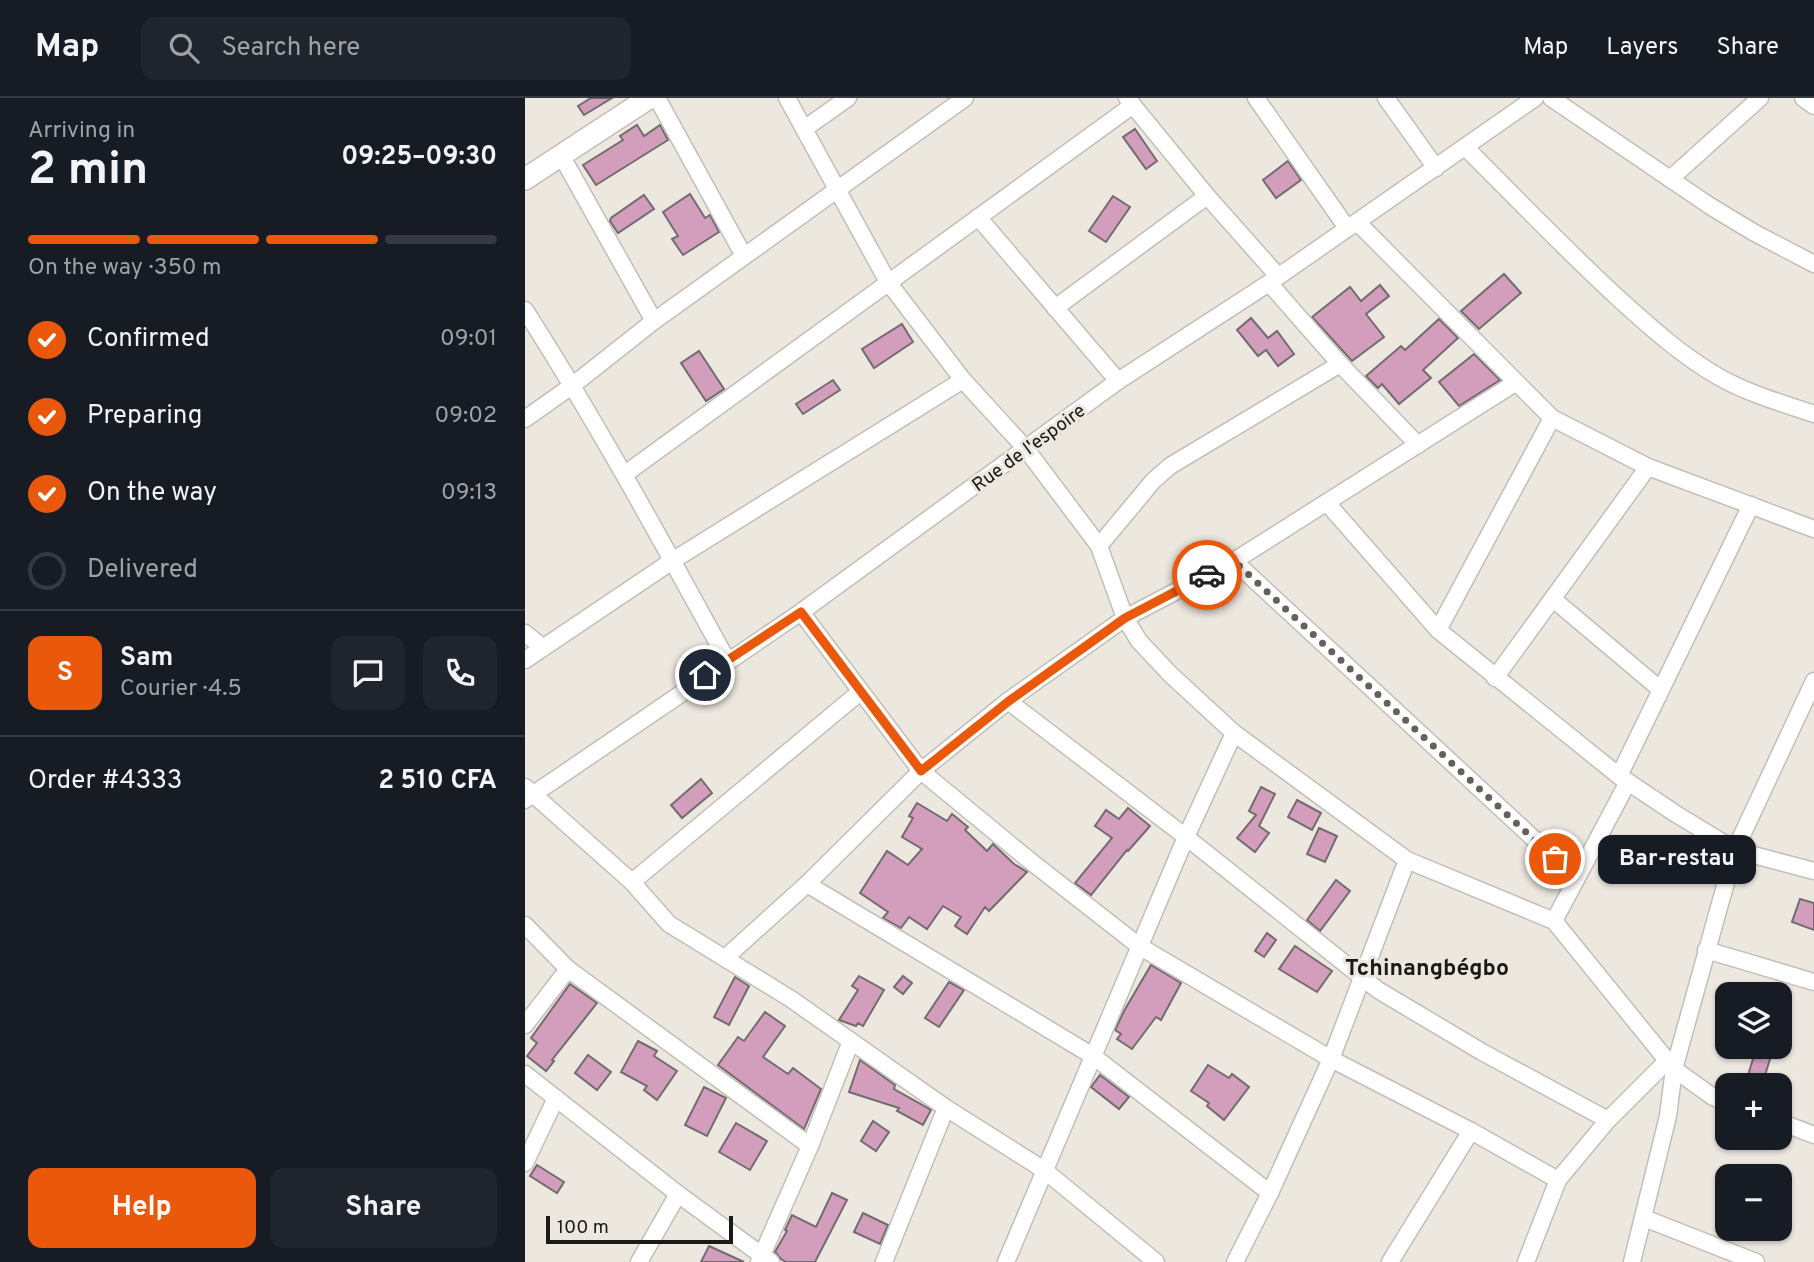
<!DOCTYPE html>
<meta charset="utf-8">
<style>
:root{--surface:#171b24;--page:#20242c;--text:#f1f3f6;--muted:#9ea1a6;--line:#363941;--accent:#ea580c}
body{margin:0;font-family:Overpass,sans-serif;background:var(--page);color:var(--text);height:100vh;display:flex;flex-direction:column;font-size:26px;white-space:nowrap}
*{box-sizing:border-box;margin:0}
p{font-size:23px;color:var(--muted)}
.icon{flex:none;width:38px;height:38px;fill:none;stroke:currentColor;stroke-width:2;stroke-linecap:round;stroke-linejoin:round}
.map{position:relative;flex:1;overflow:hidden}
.panel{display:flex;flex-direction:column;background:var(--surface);width:525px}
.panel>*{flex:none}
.buttons{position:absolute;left:1190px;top:884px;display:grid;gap:14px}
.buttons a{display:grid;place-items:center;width:77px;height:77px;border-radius:14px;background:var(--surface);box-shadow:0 2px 5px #0004;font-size:35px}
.scale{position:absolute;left:21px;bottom:18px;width:187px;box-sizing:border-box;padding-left:7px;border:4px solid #1b1916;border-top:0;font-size:19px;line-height:24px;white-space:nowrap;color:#1b1916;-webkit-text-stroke:5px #ece7df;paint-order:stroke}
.pin{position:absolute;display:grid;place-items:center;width:60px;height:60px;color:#fff;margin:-30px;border:4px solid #fff;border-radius:50%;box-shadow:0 2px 7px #0007}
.courier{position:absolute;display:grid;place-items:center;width:70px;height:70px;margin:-35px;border:5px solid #ea580c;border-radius:50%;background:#fff;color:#222;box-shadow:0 2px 9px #0007}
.bubble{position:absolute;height:49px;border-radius:14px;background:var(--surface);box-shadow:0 2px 5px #0004;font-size:23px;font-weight:700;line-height:49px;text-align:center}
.summary em{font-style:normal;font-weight:700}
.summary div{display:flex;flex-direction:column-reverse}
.summary{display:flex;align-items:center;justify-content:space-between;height:119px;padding:0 28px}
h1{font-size:46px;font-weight:700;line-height:52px}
.bar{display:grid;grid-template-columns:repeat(4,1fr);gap:10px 7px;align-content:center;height:84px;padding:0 28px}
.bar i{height:9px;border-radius:5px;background:var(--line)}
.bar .active{background:var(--accent)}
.bar p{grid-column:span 4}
.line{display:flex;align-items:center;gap:18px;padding:0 28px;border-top:2px solid var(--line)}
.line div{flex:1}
.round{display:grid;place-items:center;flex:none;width:74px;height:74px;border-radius:14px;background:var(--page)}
ol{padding:0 28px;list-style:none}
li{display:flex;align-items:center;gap:21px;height:77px}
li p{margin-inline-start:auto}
li .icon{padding:7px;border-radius:50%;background:var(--accent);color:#fff;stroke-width:4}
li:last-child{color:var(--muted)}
li i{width:38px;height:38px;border:4px solid var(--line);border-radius:50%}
.primary-button{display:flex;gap:14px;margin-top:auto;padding:14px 28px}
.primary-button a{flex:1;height:80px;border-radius:14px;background:var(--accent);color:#fff;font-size:28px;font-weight:700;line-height:80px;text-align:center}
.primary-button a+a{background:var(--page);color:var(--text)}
header{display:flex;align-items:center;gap:42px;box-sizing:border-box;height:98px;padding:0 35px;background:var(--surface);border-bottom:2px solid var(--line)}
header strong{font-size:33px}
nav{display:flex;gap:38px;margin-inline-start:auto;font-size:24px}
.search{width:490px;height:63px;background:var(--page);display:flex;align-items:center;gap:18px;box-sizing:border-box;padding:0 24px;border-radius:14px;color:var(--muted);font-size:26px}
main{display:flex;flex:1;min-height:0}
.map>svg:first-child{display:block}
.building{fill:#d39ebb;stroke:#736b70;stroke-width:2}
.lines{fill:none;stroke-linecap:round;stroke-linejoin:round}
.minor-casing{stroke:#c3beb7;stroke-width:19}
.major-casing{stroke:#c3beb7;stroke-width:24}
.minor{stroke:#fff;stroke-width:16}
.major{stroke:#fff;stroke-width:21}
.done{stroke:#64615c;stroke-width:7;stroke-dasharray:0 12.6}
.route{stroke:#ea580c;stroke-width:9}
.labels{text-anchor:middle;stroke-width:6;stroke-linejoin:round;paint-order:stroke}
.street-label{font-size:19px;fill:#1b1916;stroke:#ece7df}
.quarter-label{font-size:23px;font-weight:bold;fill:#1b1916;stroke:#ece7df}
</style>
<header>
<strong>Map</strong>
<div class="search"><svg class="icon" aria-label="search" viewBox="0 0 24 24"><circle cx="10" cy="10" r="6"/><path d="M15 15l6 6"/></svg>Search here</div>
<nav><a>Map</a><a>Layers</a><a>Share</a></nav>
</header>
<main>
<section class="panel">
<div class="summary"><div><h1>2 min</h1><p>Arriving in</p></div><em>09:25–09:30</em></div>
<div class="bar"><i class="active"></i><i class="active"></i><i class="active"></i><i></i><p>On the way · 350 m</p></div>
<ol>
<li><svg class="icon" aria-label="check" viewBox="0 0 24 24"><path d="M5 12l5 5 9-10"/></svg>Confirmed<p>09:01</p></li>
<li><svg class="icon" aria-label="check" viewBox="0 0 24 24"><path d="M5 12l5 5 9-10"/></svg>Preparing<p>09:02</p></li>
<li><svg class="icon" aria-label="check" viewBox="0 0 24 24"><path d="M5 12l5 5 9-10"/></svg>On the way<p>09:13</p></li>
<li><i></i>Delivered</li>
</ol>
<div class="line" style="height:126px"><b class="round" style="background:var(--accent);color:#fff">S</b><div><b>Sam</b><p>Courier · 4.5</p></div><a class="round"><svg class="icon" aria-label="chat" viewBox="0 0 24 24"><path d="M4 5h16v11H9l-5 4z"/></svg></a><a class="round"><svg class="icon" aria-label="phone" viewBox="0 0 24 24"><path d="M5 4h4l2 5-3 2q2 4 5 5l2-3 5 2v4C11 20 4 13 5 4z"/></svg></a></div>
<div class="line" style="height:91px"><div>Order #4333</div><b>2 510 CFA</b></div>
<div class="primary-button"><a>Help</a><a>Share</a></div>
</section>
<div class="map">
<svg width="1289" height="1164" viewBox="0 0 1289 1164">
<rect width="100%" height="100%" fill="#ece7df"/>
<g class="building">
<path d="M66 0H87L59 17 53 8Z"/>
<path d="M112 27 119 38 135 27 143 42 71 87 58 67 98 42 95 38Z"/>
<path d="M610 31 632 63 621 71 598 39Z"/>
<path d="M763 63 776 82 751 100 738 82Z"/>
<path d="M165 96 180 120 185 117 194 134 158 157 147 141 153 138 138 114Z"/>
<path d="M119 97 129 111 93 135 85 123 86 120Z"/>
<path d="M588 98 605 109 581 144 564 133Z"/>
<path d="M979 176 996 195 954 231 936 213Z"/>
<path d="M855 187 864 198 841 216 859 239 827 263 787 219 825 189 836 203Z"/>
<path d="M726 220 743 240 752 233 769 256 753 268 741 252 733 258 712 232Z"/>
<path d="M914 221 933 240 898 272 906 280 874 306 857 286 853 290 841 278 876 248 880 252Z"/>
<path d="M377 226 388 244 349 270 337 251Z"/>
<path d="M174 253 199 291 181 303 156 265Z"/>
<path d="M949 256 975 282 934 308 914 284Z"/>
<path d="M308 282 315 292 278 316 271 306Z"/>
<path d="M176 681 187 695 157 720 146 707Z"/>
<path d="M736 689 750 696 734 728 744 735 730 754 712 740 731 717 724 713Z"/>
<path d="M772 702 796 715 787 732 763 719Z"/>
<path d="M392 705 422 723 427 716 443 729 440 732 462 753 468 746 489 766 502 774 464 813 460 809 442 836 430 828 436 819 418 808 402 831 384 819 376 830 358 820 363 814 335 795 362 753 383 767 397 751 377 739 388 720 384 718Z"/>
<path d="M603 710 625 728 603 753 602 752 566 797 550 785 587 740 570 728 581 712 594 721Z"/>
<path d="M794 730 812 738 800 764 782 756Z"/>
<path d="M811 782 825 793 795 833 782 822Z"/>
<path d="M1275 801 1289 805V832L1267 824Z"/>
<path d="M742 835 751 842 739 859 730 853Z"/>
<path d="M770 848 807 873 792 894 754 871Z"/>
<path d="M626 867 656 885 636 922 631 919 607 951 592 941 596 936 590 932 599 913Z"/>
<path d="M334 878 359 892 338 928 333 925 331 928 314 922 333 892 327 888Z"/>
<path d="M378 878 387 885 378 896 369 889Z"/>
<path d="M210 879 224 888 204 927 189 919Z"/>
<path d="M424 884 439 892 414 929 400 920Z"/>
<path d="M45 886 72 905 27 962 29 963 21 973 2 958 12 945 6 940Z"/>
<path d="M240 914 260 928 238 959 263 976 268 970 296 991 279 1031 193 967 213 939 219 943Z"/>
<path d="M113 943 132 953 129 958 152 973 132 1002 119 992 122 988 96 974Z"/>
<path d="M1232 948H1249L1237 987H1220Z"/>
<path d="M63 957 86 974 72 992 50 975Z"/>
<path d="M335 962 370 987 369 991 406 1012 398 1027 372 1013 374 1010 324 994Z"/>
<path d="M683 967 704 980 707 976 724 989 699 1022 682 1008 684 1005 666 993Z"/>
<path d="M575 977 604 999 594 1011 566 989Z"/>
<path d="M179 989 201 1000 182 1038 160 1027Z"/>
<path d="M348 1023 364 1034 351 1053 336 1043Z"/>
<path d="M211 1025 242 1043 225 1072 194 1054Z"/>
<path d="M12 1067 39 1084 32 1095 5 1078Z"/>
<path d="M307 1095 322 1102 290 1164H261L256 1161 250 1154 262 1133 260 1132 267 1117 291 1129Z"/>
<path d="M338 1115 363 1127 355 1146 329 1134Z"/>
<path d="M184 1148 219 1164H176Z"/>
</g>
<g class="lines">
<g class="minor-casing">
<g id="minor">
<path d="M132 0 219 158"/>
<path d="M262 0 363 184 438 282 501 351 574 448 600 520 614 543 646 577 709 635 882 762 1029 823 1149 971 1188 999 1202 1005"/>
<path d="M602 0 682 98 753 178"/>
<path d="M731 0 822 130"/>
<path d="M861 0 911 70"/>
<path d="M1026 0 1185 108 1228 134 1289 166"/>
<path d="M1278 0 1289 8"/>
<path d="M279 31 323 0"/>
<path d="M941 50C991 100 1041 152 1093 200 1125 229 1157 258 1194 279 1224 296 1257 305 1289 316"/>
<path d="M36 57 129 223"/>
<path d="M1145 81 1235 0"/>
<path d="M453 119 593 283"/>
<path d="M832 124 1027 320 1123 369 1289 431"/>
<path d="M744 185 815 266 893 347"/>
<path d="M530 210 682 98"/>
<path d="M0 212C73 326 137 444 202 562"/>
<path d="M0 321 48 287 129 223 440 0"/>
<path d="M100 376 608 7"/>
<path d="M802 405 913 532 1094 678 1151 716 1210 752 1289 773"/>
<path d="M574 448 628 383 645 368 815 266"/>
<path d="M709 463 1051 780"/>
<path d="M1028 501 1136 592"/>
<path d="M276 514 396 673 504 762 614 848 806 961 946 1033 1033 1082"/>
<path d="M913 532 1027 320"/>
<path d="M0 535 18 550"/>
<path d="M0 562 147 463 438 282"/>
<path d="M970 580 1123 369"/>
<path d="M483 603 661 739 853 892 957 954 1083 1022"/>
<path d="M1094 678 1226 407"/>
<path d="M0 689 107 784 144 826 266 901 421 1010 519 1072 631 1164"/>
<path d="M0 702 276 514 593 283 744 185 1010 0"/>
<path d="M107 784 335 594"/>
<path d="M282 786 568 958 745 1095"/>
<path d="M1029 823 1103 684"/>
<path d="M0 827 43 871 285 1048"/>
<path d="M1181 852 1289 884"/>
<path d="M200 860 282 786 396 673 483 603 600 520 709 463 990 285"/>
<path d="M0 927 43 871"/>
<path d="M0 976 153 1096 246 1164"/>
<path d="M1255 1024 1289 1037"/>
<path d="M0 1065 31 1000"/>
<path d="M1119 1120 1231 1164"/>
<path d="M114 1164 153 1096"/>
<path d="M234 1164 285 1048 326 943"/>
<path d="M359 1164 421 1010"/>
<path d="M481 1164 661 739 709 635"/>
<path d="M710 1164 745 1095 806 961 882 762"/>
<path d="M865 1164 946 1033"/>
<path d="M1001 1164 1033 1082 1083 1022 1142 963"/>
<path d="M1107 1164 1143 1018 1149 971 1210 752 1289 583"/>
</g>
</g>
<g class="major-casing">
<path id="major" d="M0 81 124 0"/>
</g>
<use href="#minor" class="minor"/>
<use href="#major" class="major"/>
</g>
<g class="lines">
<path class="done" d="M682 477 709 463 1030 761"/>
<path class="route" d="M180 577 276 514 396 673 484 603 600 520 682 477"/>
</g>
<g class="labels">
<g class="street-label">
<text transform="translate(503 349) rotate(-36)" y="7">Rue de l'espoire</text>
</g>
<g class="quarter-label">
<text x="902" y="877">Tchinangbégbo</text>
</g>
</g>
</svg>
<div class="buttons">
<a><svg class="icon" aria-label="layers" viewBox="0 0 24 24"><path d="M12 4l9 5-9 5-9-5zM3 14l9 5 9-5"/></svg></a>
<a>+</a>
<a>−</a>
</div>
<div class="scale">100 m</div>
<div class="pin" style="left:1030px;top:761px;background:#ea580c"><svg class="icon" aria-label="bag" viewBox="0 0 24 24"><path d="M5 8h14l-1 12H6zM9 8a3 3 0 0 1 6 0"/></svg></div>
<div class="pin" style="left:180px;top:577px;background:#1f2937"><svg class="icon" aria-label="home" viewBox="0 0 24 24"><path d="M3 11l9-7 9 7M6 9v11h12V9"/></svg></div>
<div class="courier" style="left:682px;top:477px"><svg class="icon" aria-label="car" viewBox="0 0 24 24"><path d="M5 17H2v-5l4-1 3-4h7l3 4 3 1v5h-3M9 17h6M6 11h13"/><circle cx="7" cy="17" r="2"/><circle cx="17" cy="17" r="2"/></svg></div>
<div class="bubble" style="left:1073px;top:737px;width:158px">Bar-restau</div>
</div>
</main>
